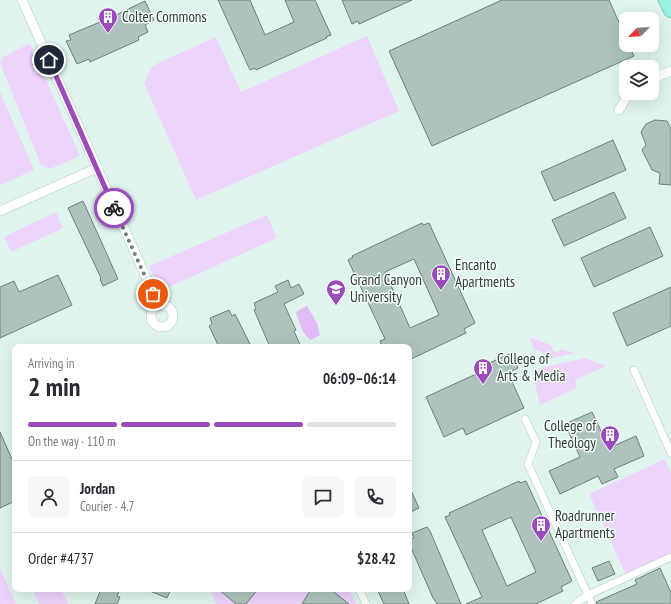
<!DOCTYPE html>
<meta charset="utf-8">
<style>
:root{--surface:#fff;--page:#f7f7f7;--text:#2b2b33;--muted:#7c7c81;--line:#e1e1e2;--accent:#9b4bbb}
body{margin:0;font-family:"PT Sans Narrow",sans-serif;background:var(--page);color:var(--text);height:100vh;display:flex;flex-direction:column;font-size:15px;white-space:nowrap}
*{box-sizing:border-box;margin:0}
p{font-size:13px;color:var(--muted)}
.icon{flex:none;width:22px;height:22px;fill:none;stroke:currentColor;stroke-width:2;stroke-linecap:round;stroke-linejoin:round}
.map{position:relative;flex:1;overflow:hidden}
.drawer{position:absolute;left:12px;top:344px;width:400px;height:248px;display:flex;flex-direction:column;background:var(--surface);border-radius:8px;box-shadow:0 4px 16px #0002}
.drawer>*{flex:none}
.needle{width:26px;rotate:246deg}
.controls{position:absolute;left:619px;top:12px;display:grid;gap:8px}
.controls a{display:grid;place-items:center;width:40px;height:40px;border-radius:8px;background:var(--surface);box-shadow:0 4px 16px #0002;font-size:20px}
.pin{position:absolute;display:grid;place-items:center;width:34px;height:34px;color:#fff;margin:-17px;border:2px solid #fff;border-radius:50%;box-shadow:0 1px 4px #0007}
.courier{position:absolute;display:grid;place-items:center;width:40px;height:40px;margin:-20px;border:3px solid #9b4bbb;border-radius:50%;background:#fff;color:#222;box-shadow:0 1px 5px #0007}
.headline em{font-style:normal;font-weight:600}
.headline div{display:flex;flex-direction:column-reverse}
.headline{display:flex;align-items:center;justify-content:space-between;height:68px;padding:0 16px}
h1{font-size:26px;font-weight:600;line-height:30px}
.bar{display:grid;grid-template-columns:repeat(4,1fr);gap:6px 4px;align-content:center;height:48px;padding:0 16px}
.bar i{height:5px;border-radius:3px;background:var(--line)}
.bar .current{background:var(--accent)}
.bar p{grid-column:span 4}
.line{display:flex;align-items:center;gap:10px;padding:0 16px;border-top:1px solid var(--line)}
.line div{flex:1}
.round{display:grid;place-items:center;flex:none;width:42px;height:42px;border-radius:8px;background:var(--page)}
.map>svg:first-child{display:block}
.green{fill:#eed4fb}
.water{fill:#e3bbf6}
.building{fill:#afc3be;stroke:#6e817c;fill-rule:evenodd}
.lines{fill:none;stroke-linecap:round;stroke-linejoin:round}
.pedestrian-casing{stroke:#b5c9c3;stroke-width:8}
.minor-casing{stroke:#b5c9c3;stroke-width:10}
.primary-casing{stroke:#47ab97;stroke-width:16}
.pedestrian{stroke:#fff;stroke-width:7}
.minor{stroke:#fff;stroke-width:9}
.primary{stroke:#98f1df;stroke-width:15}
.done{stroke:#6f7c78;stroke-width:4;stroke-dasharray:0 7.2}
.route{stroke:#9b4bbb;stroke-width:5}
.labels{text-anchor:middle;stroke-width:3;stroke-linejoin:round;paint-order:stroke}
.poi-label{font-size:15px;fill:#323b38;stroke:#f6fefc;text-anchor:start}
</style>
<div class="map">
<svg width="671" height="604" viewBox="0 0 671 604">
<rect width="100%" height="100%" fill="#e0f4ef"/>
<g class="green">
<path d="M367 36 399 111 196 200 144 83 152 66 216 37 241 92Z"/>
<path d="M28 44 31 46 80 156 50 169 41 165 0 63 2 58Z"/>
<path d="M0 92 34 170 0 185Z"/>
<path d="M56 212 63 228 11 252 4 237Z"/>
<path d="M267 215 277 238 160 291 149 266Z"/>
<path d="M530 338H533L553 346 552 350 558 353 560 349 575 353 547 359 540 350 534 351Z"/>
<path d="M585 358 606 366 575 380 577 388 540 405 532 370Z"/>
<path d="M665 459 671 473V557L627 577 589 494Z"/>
<path d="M0 568 16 604H0Z"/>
<path d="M32 589H61L68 604H39Z"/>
<path d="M210 589H349L356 604H216Z"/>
</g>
<path class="water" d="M307 306 317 323 320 335 310 340 303 332 296 313 297 311Z"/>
<g class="building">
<path d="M218 0H250L265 35 294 22 285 0H315L331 35 326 37 327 38 256 70 255 68 250 70Z"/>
<path d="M342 0H412L359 24 358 21 352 24Z"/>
<path d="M502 0H609L626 38V45H629L634 56 432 146 389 51Z"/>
<path d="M145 1 154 20 145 25 148 32 138 37 139 40 90 62 89 59 77 64 66 41 71 40 69 35 100 22 98 17 108 12 110 15 113 14 114 16Z"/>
<path d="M655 120 667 121 671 129V185L659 184 660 173 652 170 642 150 646 145 641 132 646 124Z"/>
<path d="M613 140 626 170 554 201 541 172Z"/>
<path d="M614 192 626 218 564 246 552 220Z"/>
<path d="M83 201 118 279 103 286 100 279 101 278 68 208Z"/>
<path d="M422 223 423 225 429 223 475 323 464 329 466 333 409 360V347H382L380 341 385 339 348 260 353 257 352 256ZM414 259 439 315 410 328 385 272Z"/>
<path d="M650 227 663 256 594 287 581 258Z"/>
<path d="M58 275 72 305 0 338V287L14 281 19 292Z"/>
<path d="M288 280 291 288 299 284 304 294 284 304 296 330 294 331 301 347H270L254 310 256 309 254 303 278 292 275 286Z"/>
<path d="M671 287V326L627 346 613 313Z"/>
<path d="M229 310 232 316 235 314 250 344 243 347H219L209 326 212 324 210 318Z"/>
<path d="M511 353 518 368 508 373 524 408 466 435 463 428 444 437 426 397 487 369 485 365Z"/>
<path d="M592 412 609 448 636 436 644 456 614 469 618 477 602 484 598 476 560 494 549 471 580 457 565 424Z"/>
<path d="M0 432 15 466V501L0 508Z"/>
<path d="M519 481 520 483 526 481 572 581 561 587 563 591 536 604H466L482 597 445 517 450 515 449 513ZM511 517 536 572 507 586 482 530Z"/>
<path d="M409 486 419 508 409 513Z"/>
<path d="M427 527 430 531 461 604H437L433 598 409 543V540L414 538 412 533Z"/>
<path d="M609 561 615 574 598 581 592 568Z"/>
<path d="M660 568 671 593V604H597L596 602 637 584 635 580Z"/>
<path d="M101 589H120L117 596 120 597 117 604H95Z"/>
<path d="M145 589H171L167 598Z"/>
<path d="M218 589H258L246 604H236Z"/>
<path d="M311 589H330L349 604H302Z"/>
<path d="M377 589H403L409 604H384Z"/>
</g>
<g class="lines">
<g class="pedestrian-casing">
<g id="pedestrian">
<path d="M634 370 671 453"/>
<path d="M525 419 536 442 528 464 592 604"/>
<path d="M359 589 366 604"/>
<path d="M575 604 588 595 671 557"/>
</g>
</g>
<g class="minor-casing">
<g id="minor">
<path d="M22 0 159 306"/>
<path d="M652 79 671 71"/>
<path d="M619 110 629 93"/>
<path d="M0 211 97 168"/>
<circle cx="162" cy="316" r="11"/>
</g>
</g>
<g class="primary-casing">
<path id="primary" d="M666 0 671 10"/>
</g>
<use href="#pedestrian" class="pedestrian"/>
<use href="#minor" class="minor"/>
<use href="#primary" class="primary"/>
</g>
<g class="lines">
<path class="done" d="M114 208 153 294"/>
<path class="route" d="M49 60 114 208"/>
</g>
<defs>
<g id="building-pin" transform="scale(1)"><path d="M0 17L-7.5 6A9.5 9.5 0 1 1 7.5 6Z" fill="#9b4bbb" stroke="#f6fefc"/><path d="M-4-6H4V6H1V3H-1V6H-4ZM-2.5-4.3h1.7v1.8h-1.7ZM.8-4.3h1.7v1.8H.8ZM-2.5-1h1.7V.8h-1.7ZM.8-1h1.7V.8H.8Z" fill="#fff"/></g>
<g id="university-pin" transform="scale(1)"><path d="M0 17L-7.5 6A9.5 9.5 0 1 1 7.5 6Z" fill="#9b4bbb" stroke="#f6fefc"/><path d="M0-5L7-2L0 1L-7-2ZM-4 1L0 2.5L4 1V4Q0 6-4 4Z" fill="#fff"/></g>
</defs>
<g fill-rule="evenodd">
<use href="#building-pin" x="108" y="17"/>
<use href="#building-pin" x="441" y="274"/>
<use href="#university-pin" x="336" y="289"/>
<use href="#building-pin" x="483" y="368"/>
<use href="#building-pin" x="610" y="435"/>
<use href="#building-pin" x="541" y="525"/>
</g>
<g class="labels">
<g class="poi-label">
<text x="122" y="22">Colter Commons</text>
<text x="455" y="270">Encanto<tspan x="455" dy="17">Apartments</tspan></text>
<text x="350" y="285">Grand Canyon<tspan x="350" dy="17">University</tspan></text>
<text x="497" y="364">College of<tspan x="497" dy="17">Arts &amp; Media</tspan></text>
<text x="596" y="431" text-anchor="end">College of<tspan x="596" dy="17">Theology</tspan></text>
<text x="555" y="521">Roadrunner<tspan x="555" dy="17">Apartments</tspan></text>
</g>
</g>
</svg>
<div class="controls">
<a><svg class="needle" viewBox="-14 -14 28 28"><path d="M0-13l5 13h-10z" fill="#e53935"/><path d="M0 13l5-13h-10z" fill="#7c7c81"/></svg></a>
<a><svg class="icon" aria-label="layers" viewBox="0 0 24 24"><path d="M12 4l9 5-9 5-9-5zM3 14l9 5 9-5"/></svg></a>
</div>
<div class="pin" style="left:153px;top:294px;background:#ea580c"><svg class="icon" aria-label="bag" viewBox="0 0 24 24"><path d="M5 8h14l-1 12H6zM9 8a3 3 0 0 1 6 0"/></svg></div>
<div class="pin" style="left:49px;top:60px;background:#1f2937"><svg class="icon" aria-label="home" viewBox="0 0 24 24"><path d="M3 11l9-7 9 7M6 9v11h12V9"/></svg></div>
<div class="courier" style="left:114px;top:208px"><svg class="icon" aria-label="bike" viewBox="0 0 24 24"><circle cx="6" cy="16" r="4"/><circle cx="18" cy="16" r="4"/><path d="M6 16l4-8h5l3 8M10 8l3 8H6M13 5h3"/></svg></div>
<section class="drawer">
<div class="headline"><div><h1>2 min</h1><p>Arriving in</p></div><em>06:09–06:14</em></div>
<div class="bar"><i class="current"></i><i class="current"></i><i class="current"></i><i></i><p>On the way · 110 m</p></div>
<div class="line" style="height:72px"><a class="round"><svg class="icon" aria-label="person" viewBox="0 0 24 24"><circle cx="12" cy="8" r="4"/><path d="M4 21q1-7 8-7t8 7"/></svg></a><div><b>Jordan</b><p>Courier · 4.7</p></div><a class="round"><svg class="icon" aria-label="chat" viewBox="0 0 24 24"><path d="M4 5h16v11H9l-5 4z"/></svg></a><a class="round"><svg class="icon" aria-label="phone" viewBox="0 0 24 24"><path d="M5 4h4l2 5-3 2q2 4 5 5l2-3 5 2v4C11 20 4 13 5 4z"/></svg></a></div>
<div class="line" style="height:52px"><div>Order #4737</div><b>$28.42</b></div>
</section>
</div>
